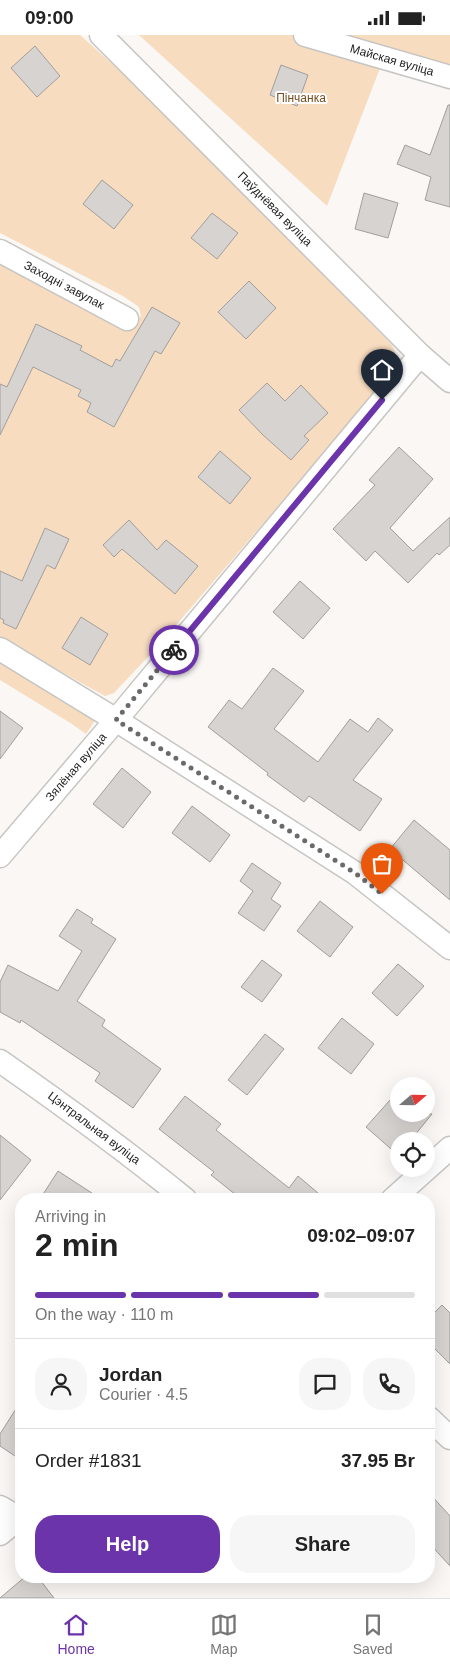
<!DOCTYPE html>
<meta charset="utf-8">
<style>
:root{--surface:#fff;--page:#f6f6f6;--text:#222;--muted:#767676;--line:#e0e0e0;--accent:#6c34aa}
body{margin:0;font-family:Arial,sans-serif;background:var(--page);color:var(--text);height:100vh;display:flex;flex-direction:column;font-size:19px;white-space:nowrap}
*{box-sizing:border-box;margin:0}
p{font-size:16px;color:var(--muted)}
.icon{flex:none;width:28px;height:28px;fill:none;stroke:currentColor;stroke-width:2;stroke-linecap:round;stroke-linejoin:round}
.map{position:relative;flex:1;overflow:hidden}
.drawer{position:absolute;left:15px;top:1158px;width:420px;height:390px;display:flex;flex-direction:column;background:var(--surface);border-radius:20px;box-shadow:0 5px 20px #0002}
.drawer>*{flex:none}
.needle{width:32px;rotate:70deg}
.buttons{position:absolute;left:390px;top:1042px;display:grid;gap:10px}
.buttons a{display:grid;place-items:center;width:45px;height:45px;border-radius:50%;background:var(--surface);box-shadow:0 5px 20px #0002;font-size:25px}
.pin{position:absolute;display:grid;place-items:center;width:42px;height:42px;color:#fff;margin:-51px -21px;border-radius:50% 50% 50% 0;rotate:-45deg;box-shadow:0 0 5px #0007}
.pin .icon{rotate:45deg}
.courier{position:absolute;display:grid;place-items:center;width:50px;height:50px;margin:-25px;border:4px solid #6c34aa;border-radius:50%;background:#fff;color:#222;box-shadow:0 1px 6px #0007}
.summary em{font-style:normal;font-weight:600}
.summary div{display:flex;flex-direction:column-reverse}
.summary{display:flex;align-items:center;justify-content:space-between;height:85px;padding:0 20px}
h1{font-size:32px;font-weight:600;line-height:38px}
.bar{display:grid;grid-template-columns:repeat(4,1fr);gap:8px 5px;align-content:center;height:60px;padding:0 20px}
.bar i{height:6px;border-radius:4px;background:var(--line)}
.bar .active{background:var(--accent)}
.bar p{grid-column:span 4}
.line{display:flex;align-items:center;gap:12px;padding:0 20px;border-top:1px solid var(--line)}
.line div{flex:1}
.round{display:grid;place-items:center;flex:none;width:52px;height:52px;border-radius:20px;background:var(--page)}
.cta{display:flex;gap:10px;margin-top:auto;padding:10px 20px}
.cta a{flex:1;height:58px;border-radius:20px;background:var(--accent);color:#fff;font-size:20px;font-weight:600;line-height:58px;text-align:center}
.cta a+a{background:var(--page);color:var(--text)}
.status{display:flex;justify-content:space-between;align-items:center;height:35px;padding:0 25px;background:var(--surface);direction:ltr}
.status svg{height:14px;fill:currentColor}
.menu{display:flex;justify-content:space-around;align-items:center;height:70px;border-top:1px solid var(--line);background:var(--surface);font-size:14px;color:var(--muted)}
.menu a{display:grid;justify-items:center;gap:2px}
.menu .active{color:var(--accent)}
.map>svg:first-child{display:block}
.green{fill:#f7dcc0}
.building{fill:#d6d3d0;stroke:#a19e9c}
.lines{fill:none;stroke-linecap:round;stroke-linejoin:round}
.minor-casing{stroke:#c7c5c2;stroke-width:25}
.minor{stroke:#fff;stroke-width:22}
.done{stroke:#6c6a69;stroke-width:5;stroke-dasharray:0 9}
.route{stroke:#6c34aa;stroke-width:6}
.labels{text-anchor:middle;stroke-width:4;stroke-linejoin:round;paint-order:stroke}
.street-label{font-size:12px;fill:#1f1e1d;stroke:#fff}
.park-label{font-size:12px;fill:#744e20;stroke:#fff}
</style>
<div class="status"><b>09:00</b><svg viewBox="0 0 49 12"><path d="M0 12V9h3v3zM5 12V6h3v6zM10 12V3h3v9zM15 12V0h3v12zM26 1h20v11H26zM47 4h2v5h-2z"/></svg></div>
<div class="map">
<svg width="450" height="1563" viewBox="0 0 450 1563">
<rect width="100%" height="100%" fill="#faf7f5"/>
<g class="green">
<path d="M0 0H80L148 61 392 310 398 324 391 340 158 611 114 658 105 661 0 603V227L124 295 134 290 141 281 139 272 123 261 0 198Z"/>
<path d="M139 0H450V54L380 33 327 171Z"/>
<path d="M0 627 92 680 94 687 86 699 72 689 0 645Z"/>
</g>
<g class="building">
<path d="M35 11 60 41 37 62 11 33Z"/>
<path d="M281 30 308 40 297 71 270 60Z"/>
<path d="M448 70H450V172L425 165 431 142 397 129 405 110 430 120Z"/>
<path d="M102 145 133 170 114 194 83 169Z"/>
<path d="M364 158 398 168 388 203 355 194Z"/>
<path d="M212 178 238 198 217 224 191 203Z"/>
<path d="M249 246 276 273 246 304 218 277Z"/>
<path d="M152 272 180 288 161 319 155 316 114 392 87 377 91 368 78 361 81 355 33 332 0 400V349L7 352 36 289 82 311 80 315 112 332 116 324 120 326Z"/>
<path d="M267 348 285 366 301 350 328 378 304 401 309 405 291 425 263 400 239 375Z"/>
<path d="M399 412 433 444 390 493 413 516 450 482V510L439 520 437 518 408 548 375 516 366 526 333 494 375 450 369 445Z"/>
<path d="M220 416 251 443 230 469 198 442Z"/>
<path d="M129 485 157 515 166 505 198 531 175 559 122 514 114 522 103 510Z"/>
<path d="M45 493 69 504 55 534 47 530 16 594 3 588 4 585 0 583V536L22 546Z"/>
<path d="M300 546 330 573 303 604 273 577Z"/>
<path d="M81 582 108 599 90 630 62 613Z"/>
<path d="M273 633 304 656 274 694 318 727 350 684 368 697 378 683 393 695 353 745 382 764 360 796 309 761 304 767 267 740 268 738 208 692 229 665 242 674Z"/>
<path d="M0 676 23 693 0 724Z"/>
<path d="M122 733 151 757 123 793 93 769Z"/>
<path d="M192 771 230 800 210 827 172 798Z"/>
<path d="M414 785 450 815V865L390 814Z"/>
<path d="M252 828 281 848 271 864 281 871 264 896 238 878 253 856 240 846Z"/>
<path d="M320 866 353 892 330 922 297 896Z"/>
<path d="M77 874 93 884 91 888 116 904 77 966 105 985 102 991 161 1034 133 1073 95 1046 100 1038 21 985 20 988 0 977V947L8 930 58 956 82 916 59 901Z"/>
<path d="M262 925 282 940 262 967 241 952Z"/>
<path d="M398 929 424 951 397 981 372 958Z"/>
<path d="M342 983 374 1009 351 1039 318 1013Z"/>
<path d="M265 999 284 1014 247 1060 228 1045Z"/>
<path d="M399 1055V1079H432L410 1106H399V1121L366 1092Z"/>
<path d="M185 1061 221 1089 216 1095 289 1153 298 1141 325 1164H241L211 1140 214 1137 159 1094Z"/>
<path d="M0 1100 31 1125 0 1165Z"/>
<path d="M58 1136 101 1164H40Z"/>
<path d="M442 1270 450 1278V1329L429 1308V1283Z"/>
<path d="M21 1366V1425L0 1411V1399Z"/>
<path d="M429 1458 450 1481V1531L429 1508Z"/>
<path d="M26 1541H37L54 1563H0Z"/>
</g>
<g class="lines">
<g class="minor-casing">
<g id="minor">
<path d="M101 0 420 320 450 346"/>
<path d="M305 0 450 42"/>
<path d="M0 216 127 284"/>
<path d="M0 614 116 685 355 838 450 913"/>
<path d="M0 821 116 685 420 320"/>
<path d="M0 1026C63 1070 125 1115 185 1164"/>
<path d="M393 1164 450 1113"/>
<path d="M429 1383 450 1403"/>
<path d="M0 1472 19 1483"/>
<path d="M0 1499 21 1481"/>
</g>
</g>
<use href="#minor" class="minor"/>
</g>
<g class="lines">
<path class="done" d="M174 615 116 685 355 838 382 859"/>
<path class="route" d="M174 615 382 365"/>
</g>
<g class="labels">
<g class="street-label">
<text transform="translate(392 25) rotate(16)" y="4">Майская вуліца</text>
<text transform="translate(275 174) rotate(45)" y="4">Паўднёвая вуліца</text>
<text transform="translate(64 250) rotate(28)" y="4">Заходні завулак</text>
<text transform="translate(76 732) rotate(-49)" y="4">Зялёная вуліца</text>
<text transform="translate(94 1093) rotate(37)" y="4">Цэнтральная вуліца</text>
</g>
<g class="park-label">
<text x="301" y="67">Пінчанка</text>
</g>
</g>
</svg>
<div class="buttons">
<a><svg class="needle" viewBox="-14 -14 28 28"><path d="M0-13l5 13h-10z" fill="#e53935"/><path d="M0 13l5-13h-10z" fill="#767676"/></svg></a>
<a><svg class="icon" aria-label="locate" viewBox="0 0 24 24"><circle cx="12" cy="12" r="6"/><path d="M12 2v4M12 18v4M2 12h4M18 12h4"/></svg></a>
</div>
<div class="pin" style="left:382px;top:859px;background:#ea580c"><svg class="icon" aria-label="bag" viewBox="0 0 24 24"><path d="M5 8h14l-1 12H6zM9 8a3 3 0 0 1 6 0"/></svg></div>
<div class="pin" style="left:382px;top:365px;background:#1f2937"><svg class="icon" aria-label="home" viewBox="0 0 24 24"><path d="M3 11l9-7 9 7M6 9v11h12V9"/></svg></div>
<div class="courier" style="left:174px;top:615px"><svg class="icon" aria-label="bike" viewBox="0 0 24 24"><circle cx="6" cy="16" r="4"/><circle cx="18" cy="16" r="4"/><path d="M6 16l4-8h5l3 8M10 8l3 8H6M13 5h3"/></svg></div>
<section class="drawer">
<div class="summary"><div><h1>2 min</h1><p>Arriving in</p></div><em>09:02–09:07</em></div>
<div class="bar"><i class="active"></i><i class="active"></i><i class="active"></i><i></i><p>On the way · 110 m</p></div>
<div class="line" style="height:90px"><a class="round"><svg class="icon" aria-label="person" viewBox="0 0 24 24"><circle cx="12" cy="8" r="4"/><path d="M4 21q1-7 8-7t8 7"/></svg></a><div><b>Jordan</b><p>Courier · 4.5</p></div><a class="round"><svg class="icon" aria-label="chat" viewBox="0 0 24 24"><path d="M4 5h16v11H9l-5 4z"/></svg></a><a class="round"><svg class="icon" aria-label="phone" viewBox="0 0 24 24"><path d="M5 4h4l2 5-3 2q2 4 5 5l2-3 5 2v4C11 20 4 13 5 4z"/></svg></a></div>
<div class="line" style="height:65px"><div>Order #1831</div><b>37.95 Br</b></div>
<div class="cta"><a>Help</a><a>Share</a></div>
</section>
</div>
<nav class="menu">
<a class="active"><svg class="icon" aria-label="home" viewBox="0 0 24 24"><path d="M3 11l9-7 9 7M6 9v11h12V9"/></svg>Home</a>
<a><svg class="icon" aria-label="map" viewBox="0 0 24 24"><path d="M3 6l6-2 6 2 6-2v14l-6 2-6-2-6 2zM9 4v14M15 6v14"/></svg>Map</a>
<a><svg class="icon" aria-label="saved" viewBox="0 0 24 24"><path d="M7 4h10v16l-5-4-5 4z"/></svg>Saved</a>
</nav>
